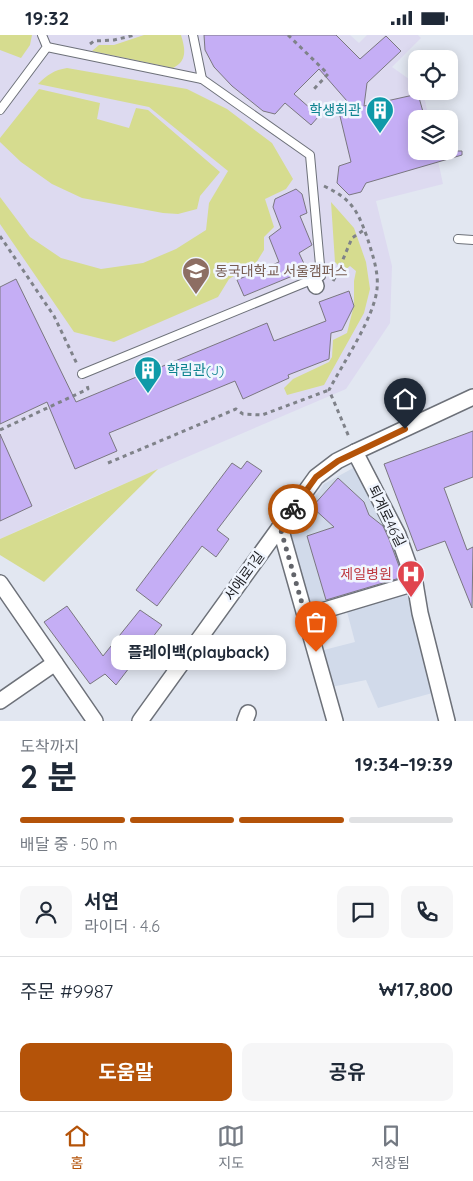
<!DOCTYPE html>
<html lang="ko">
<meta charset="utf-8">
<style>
:root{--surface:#fff;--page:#f6f6f7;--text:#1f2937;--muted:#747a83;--line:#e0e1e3;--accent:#b45309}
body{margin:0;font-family:Quicksand,"Noto Sans KR",sans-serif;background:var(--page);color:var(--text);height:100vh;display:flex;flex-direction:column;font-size:19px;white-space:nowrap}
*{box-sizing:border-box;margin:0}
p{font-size:16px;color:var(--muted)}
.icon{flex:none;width:28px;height:28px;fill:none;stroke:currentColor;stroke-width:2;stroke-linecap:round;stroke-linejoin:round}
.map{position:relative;height:686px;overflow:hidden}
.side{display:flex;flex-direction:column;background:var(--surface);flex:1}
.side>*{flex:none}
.fabs{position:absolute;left:408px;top:15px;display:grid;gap:10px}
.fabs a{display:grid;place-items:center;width:50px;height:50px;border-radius:10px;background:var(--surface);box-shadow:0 2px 12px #0003;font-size:25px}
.pin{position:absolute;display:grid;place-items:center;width:42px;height:42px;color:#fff;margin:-51px -21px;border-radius:50% 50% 50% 0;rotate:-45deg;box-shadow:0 0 5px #0007}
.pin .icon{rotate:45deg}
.courier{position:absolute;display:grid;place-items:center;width:50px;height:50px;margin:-25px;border:4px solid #b45309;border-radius:50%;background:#fff;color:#222;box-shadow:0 1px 6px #0007}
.bubble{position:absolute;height:35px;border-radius:10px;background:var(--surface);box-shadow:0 2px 12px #0003;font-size:16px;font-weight:700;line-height:35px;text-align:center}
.headline em{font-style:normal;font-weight:700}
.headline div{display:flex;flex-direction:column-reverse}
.headline{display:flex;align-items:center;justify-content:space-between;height:85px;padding:0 20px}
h1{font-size:32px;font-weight:700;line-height:38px}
.bar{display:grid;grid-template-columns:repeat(4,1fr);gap:8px 5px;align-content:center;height:60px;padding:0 20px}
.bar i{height:6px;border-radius:4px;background:var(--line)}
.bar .selected{background:var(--accent)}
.bar p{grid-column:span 4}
.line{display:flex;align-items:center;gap:12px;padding:0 20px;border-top:1px solid var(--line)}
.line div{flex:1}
.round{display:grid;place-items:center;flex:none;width:52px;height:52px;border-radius:10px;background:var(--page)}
.action{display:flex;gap:10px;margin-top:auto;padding:10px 20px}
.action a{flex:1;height:58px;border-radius:10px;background:var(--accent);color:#fff;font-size:20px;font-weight:700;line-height:58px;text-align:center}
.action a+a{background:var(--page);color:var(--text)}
.status{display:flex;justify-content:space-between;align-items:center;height:35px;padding:0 25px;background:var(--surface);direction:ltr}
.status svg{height:14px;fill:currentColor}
.dock{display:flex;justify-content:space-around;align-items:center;height:70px;border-top:1px solid var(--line);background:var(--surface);font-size:14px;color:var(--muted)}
.dock a{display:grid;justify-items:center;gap:2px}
.dock .selected{color:var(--accent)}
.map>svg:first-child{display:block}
.built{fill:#d1daea}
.education{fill:#dddaf0}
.green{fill:#d6dc8f}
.building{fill:#c5aef5;stroke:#7a7780}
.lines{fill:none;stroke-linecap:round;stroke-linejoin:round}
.lane-casing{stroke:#6d7179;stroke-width:10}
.street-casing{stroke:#6d7179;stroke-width:18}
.path{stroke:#7f8289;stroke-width:3;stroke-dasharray:4 4;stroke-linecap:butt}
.lane{stroke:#fff;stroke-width:8}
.street{stroke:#fff;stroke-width:15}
.done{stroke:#62646a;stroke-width:5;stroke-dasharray:0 9}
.route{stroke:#b45309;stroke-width:6}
.labels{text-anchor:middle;stroke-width:5;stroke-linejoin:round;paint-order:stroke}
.culture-label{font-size:14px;fill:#0d838f;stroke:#f0f5fe;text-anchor:end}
.education-label{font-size:14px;fill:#785e54;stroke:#f0f5fe;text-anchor:start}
.street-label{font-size:14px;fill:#1d1e22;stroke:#f0f5fe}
.health-label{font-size:14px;fill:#be3a42;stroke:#f0f5fe;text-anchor:end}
</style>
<div class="status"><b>19:32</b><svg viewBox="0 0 49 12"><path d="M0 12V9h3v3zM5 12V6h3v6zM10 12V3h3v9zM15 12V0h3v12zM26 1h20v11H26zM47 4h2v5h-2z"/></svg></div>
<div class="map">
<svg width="473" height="686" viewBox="0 0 473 686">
<rect width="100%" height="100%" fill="#e2e7f1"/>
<path class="built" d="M355 432 398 500 436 657 378 673 366 645 326 653 316 617 355 607 345 569 305 581 284 506 324 449Z"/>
<path class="education" d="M0 0H350L359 8 367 0H418L421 3 392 32 416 49V56H423L429 84H416V116H436L443 149 376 166 392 231 390 288 346 354 70 472 0 504Z"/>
<g class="green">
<path d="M0 0H32L30 10 21 23 0 15Z"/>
<path d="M144 0H181C185 13 188 26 173 33L92 16 99 10H114Z"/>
<path d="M67 33 187 54 227 74 272 108 293 144 286 154 265 164 274 192 264 202V215L256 228 229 244 218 262 114 307 74 297 0 189V162L30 202 61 223 101 234 143 228 176 214 206 195 209 168 228 136 149 72 38 49C47 40 54 35 67 33Z"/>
<path d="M39 54 100 68 97 84 129 93 136 73 148 75 220 137 200 161 197 174 178 179 163 178 82 163 52 149 21 127 0 107V103Z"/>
<path d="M331 167 354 193 366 227 370 254 364 278 324 350 287 360 284 353 293 344 329 327 332 322 333 305 347 298 354 270V246L356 236 350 231 344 236 335 227Z"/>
<path d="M158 434 44 547 0 520V504Z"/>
</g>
<g class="building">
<path d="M204 0H336L360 24 386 1 401 16 367 48 364 71 418 59 425 84H416V116H462V120L366 148 361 157 349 160 337 148 339 131 351 127 339 77 354 74 319 34 294 59 319 81 311 90 285 68 275 79 263 76 232 51 214 32 205 15Z"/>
<path d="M296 154 302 159 307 178 300 181 312 210 299 218 307 235 244 261 237 245 279 227 269 202 281 193 273 172 275 164Z"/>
<path d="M16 244 76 367 267 288 274 306 326 286 319 267 349 256 354 271 342 295 331 298 329 324 288 340 289 343 243 364 235 346 109 398 117 416 75 434 47 367 0 389V252Z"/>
<path d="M473 396V442L444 453 467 515 473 512 472 573 445 506 417 516 384 429Z"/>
<path d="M0 399 32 471 0 486Z"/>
<path d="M247 426 262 436 217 495 229 504 216 522 202 511 157 571 136 555 232 428 241 434Z"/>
<path d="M338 443 364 467 369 480 383 491 389 504 403 542 326 565 307 501 334 492 312 472Z"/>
<path d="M67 571 103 621 140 575 162 590 116 650 105 639 90 649 44 587Z"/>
</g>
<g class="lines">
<g class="lane-casing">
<g id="lane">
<path d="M193 0 202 44"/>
<path d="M47 12 202 44 310 120 321 241 82 339"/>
<path d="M0 75 47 12 42 0"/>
<path d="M458 204 473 205"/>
</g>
</g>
<g class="street-casing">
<g id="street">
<path d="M313 244 316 251"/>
<path d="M355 417 398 500 415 548 420 578 447 686"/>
<path d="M280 492 335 686"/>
<path d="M0 548 95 686"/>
<path d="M305 581 415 548"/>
<path d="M0 666 55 628"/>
<path d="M140 686 316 442 337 426 355 417 473 362"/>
<path d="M245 686 248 678"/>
</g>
</g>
<g class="path">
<path d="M288 0 328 39 313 55"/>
<path d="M90 9 94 6 114 5 135 0"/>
<path d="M324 151C351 164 357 174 367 202 372 218 379 237 377 254 374 283 343 328 329 355L349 402"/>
<path d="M0 201 54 281 77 329"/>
<path d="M333 246 336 241 352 203 364 195"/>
<path d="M0 395 88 354 87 350"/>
<path d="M108 428 236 374 243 379 262 380 329 355"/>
</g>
<use href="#lane" class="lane"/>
<use href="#street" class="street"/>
</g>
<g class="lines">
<path class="done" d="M293 474 280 492 316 617"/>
<path class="route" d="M293 474 316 442 338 426 405 394"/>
</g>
<defs>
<g id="building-pin" transform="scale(1.4375)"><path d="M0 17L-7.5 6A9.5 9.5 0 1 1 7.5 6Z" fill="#0f9aa8" stroke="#f0f5fe"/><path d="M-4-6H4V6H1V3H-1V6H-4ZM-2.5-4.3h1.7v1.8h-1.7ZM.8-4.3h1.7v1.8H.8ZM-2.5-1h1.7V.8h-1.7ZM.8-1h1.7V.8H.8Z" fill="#fff"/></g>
<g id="university-pin" transform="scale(1.4375)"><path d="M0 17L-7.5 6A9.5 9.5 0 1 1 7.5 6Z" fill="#8d6e63" stroke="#f0f5fe"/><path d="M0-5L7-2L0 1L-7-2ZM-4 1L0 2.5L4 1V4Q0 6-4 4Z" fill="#fff"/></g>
<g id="hospital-pin" transform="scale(1.4375)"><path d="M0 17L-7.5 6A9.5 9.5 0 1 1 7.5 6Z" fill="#e0444e" stroke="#f0f5fe"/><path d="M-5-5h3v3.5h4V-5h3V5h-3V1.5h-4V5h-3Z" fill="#fff"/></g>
</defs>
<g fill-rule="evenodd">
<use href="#building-pin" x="380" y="75"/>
<use href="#university-pin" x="196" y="236"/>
<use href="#building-pin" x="148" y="335"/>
<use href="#hospital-pin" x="411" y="539"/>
</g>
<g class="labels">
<g class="culture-label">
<text x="361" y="80">학생회관</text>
<text x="167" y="340" text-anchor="start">학림관(J)</text>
</g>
<g class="education-label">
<text x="215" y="241">동국대학교 서울캠퍼스</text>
</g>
<g class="street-label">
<text transform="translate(387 481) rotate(64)" y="5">퇴계로46길</text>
<text transform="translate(244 541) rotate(-54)" y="5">서애로1길</text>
</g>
<g class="health-label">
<text x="392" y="544">제일병원</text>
</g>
</g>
</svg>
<div class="fabs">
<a><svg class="icon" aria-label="locate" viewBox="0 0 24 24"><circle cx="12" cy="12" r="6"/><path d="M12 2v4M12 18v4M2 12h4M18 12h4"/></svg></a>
<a><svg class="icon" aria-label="layers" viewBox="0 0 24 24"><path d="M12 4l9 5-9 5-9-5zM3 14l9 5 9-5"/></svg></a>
</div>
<div class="pin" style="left:316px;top:617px;background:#ea580c"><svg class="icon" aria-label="bag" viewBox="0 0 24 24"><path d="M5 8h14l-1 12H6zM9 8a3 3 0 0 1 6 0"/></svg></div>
<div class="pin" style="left:405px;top:394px;background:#1f2937"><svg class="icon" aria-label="home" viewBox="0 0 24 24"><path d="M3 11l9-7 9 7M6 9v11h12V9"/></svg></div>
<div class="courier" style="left:293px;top:474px"><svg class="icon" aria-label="bike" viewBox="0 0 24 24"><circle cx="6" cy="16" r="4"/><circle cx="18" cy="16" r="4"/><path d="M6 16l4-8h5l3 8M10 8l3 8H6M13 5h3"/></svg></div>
<div class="bubble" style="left:111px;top:600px;width:175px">플레이백(playback)</div>
</div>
<section class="side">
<div class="headline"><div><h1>2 분</h1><p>도착까지</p></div><em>19:34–19:39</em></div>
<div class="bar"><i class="selected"></i><i class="selected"></i><i class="selected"></i><i></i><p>배달 중 · 50 m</p></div>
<div class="line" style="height:90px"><a class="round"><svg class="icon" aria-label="person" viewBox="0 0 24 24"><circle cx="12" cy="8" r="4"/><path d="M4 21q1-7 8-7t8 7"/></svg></a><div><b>서연</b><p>라이더 · 4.6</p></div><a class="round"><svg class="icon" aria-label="chat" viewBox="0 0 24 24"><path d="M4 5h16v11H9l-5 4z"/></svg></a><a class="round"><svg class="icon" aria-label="phone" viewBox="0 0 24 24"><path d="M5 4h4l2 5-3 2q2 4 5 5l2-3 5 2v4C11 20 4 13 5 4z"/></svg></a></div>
<div class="line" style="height:65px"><div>주문 #9987</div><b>₩17,800</b></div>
<div class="action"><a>도움말</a><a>공유</a></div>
</section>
<nav class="dock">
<a class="selected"><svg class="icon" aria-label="home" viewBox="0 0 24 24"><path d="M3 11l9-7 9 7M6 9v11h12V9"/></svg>홈</a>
<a><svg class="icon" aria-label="map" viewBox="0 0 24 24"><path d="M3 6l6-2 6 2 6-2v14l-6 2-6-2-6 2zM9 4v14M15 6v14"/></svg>지도</a>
<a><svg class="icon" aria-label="saved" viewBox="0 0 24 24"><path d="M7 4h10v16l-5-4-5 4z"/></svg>저장됨</a>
</nav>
